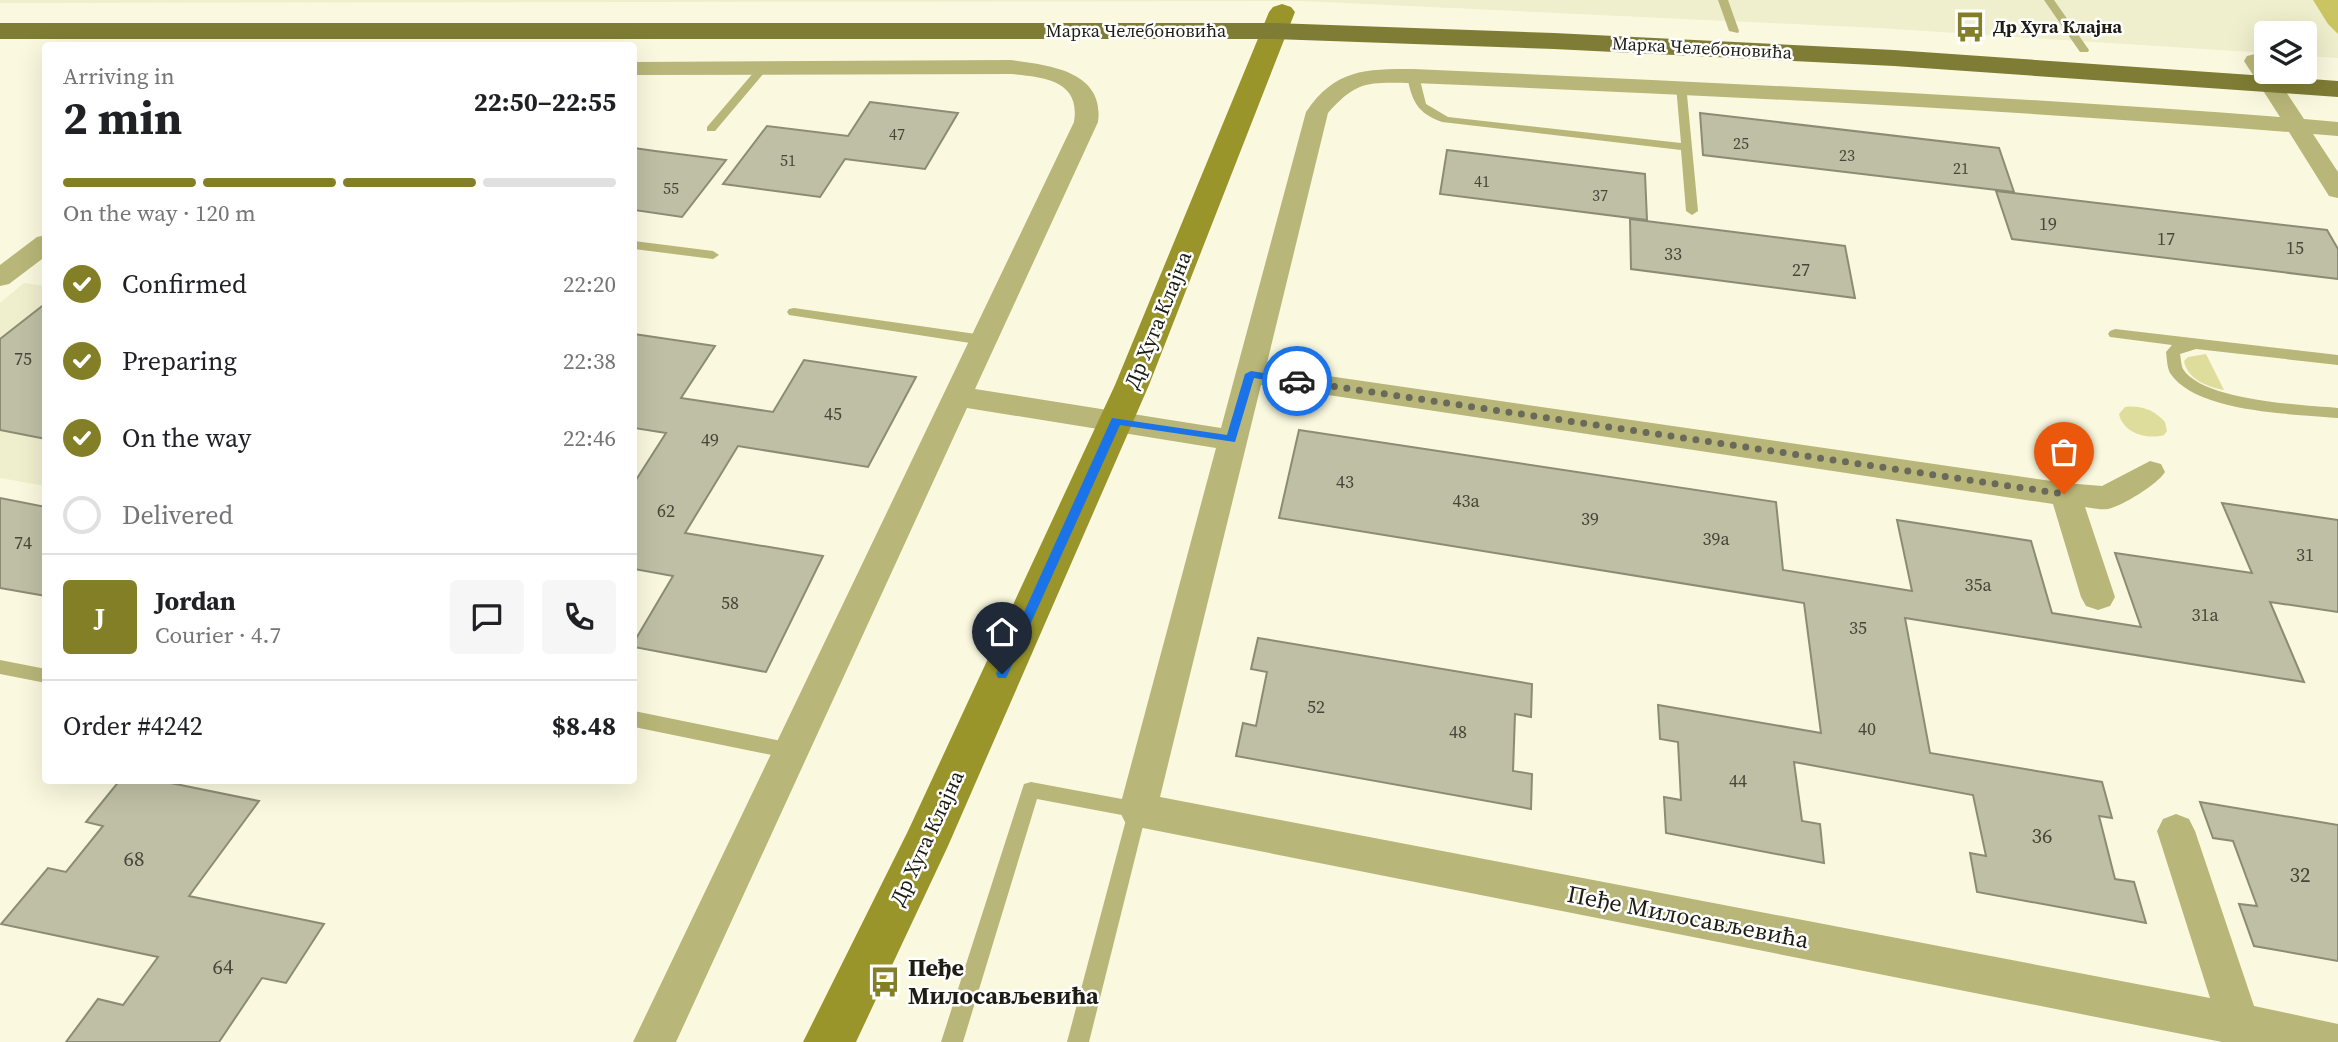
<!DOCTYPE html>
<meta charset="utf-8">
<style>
:root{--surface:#fff;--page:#f6f6f6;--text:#202124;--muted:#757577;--line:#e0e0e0;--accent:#837f26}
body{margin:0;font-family:"Source Serif 4",serif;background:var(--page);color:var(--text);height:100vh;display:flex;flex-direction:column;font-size:26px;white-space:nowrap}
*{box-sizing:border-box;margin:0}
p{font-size:23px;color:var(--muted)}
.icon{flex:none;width:38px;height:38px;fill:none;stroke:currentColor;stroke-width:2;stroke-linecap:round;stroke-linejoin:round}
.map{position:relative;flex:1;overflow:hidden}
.panel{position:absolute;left:42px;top:42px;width:595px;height:742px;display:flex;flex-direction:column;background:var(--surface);border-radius:7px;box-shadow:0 7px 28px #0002}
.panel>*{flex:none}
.buttons{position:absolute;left:2254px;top:21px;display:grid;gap:14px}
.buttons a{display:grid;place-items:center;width:63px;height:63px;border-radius:7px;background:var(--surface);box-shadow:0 7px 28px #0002;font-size:35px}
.pin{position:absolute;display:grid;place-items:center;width:60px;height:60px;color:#fff;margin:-72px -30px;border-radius:50% 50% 50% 0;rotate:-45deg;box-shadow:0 0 7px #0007}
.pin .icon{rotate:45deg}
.courier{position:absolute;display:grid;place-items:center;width:70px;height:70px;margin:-35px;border:5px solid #1a73e8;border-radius:50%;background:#fff;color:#222;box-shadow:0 2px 9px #0007}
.head em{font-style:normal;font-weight:700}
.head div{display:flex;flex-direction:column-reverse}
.head{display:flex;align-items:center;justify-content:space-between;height:119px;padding:0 21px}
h1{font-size:46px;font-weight:700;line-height:52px}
.bar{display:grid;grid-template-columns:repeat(4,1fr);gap:10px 7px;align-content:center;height:84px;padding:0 21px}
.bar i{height:9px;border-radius:5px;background:var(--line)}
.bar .active{background:var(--accent)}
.bar p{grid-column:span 4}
.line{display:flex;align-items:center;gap:18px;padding:0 21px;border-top:2px solid var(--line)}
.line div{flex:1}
.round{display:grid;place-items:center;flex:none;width:74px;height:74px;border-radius:7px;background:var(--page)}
ol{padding:0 21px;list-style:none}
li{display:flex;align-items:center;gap:21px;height:77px}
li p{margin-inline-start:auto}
li .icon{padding:7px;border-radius:50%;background:var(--accent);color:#fff;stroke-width:4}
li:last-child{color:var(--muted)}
li i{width:38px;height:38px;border:4px solid var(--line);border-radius:50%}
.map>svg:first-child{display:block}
.built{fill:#efefcd}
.green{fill:#dfdd9b}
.forest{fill:#cac562}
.building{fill:#bfbfa5;stroke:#8c8c74;stroke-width:2}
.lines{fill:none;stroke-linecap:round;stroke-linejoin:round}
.service{fill:#b8b678;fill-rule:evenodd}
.minor{fill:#b8b678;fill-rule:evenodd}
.secondary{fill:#9a952a;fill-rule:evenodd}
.primary{fill:#7f7c35;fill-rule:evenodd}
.route{fill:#1a73e8}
.done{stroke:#6a6a5a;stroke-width:7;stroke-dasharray:0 12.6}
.labels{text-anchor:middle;stroke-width:5;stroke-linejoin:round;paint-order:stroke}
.far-number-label{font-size:16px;fill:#464638}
.far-poi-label{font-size:18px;font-weight:bold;fill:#1d1d13;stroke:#fff;text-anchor:start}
.far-street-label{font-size:18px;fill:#1d1d13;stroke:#fff}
.number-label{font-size:18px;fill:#464638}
.street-label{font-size:21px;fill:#1d1d13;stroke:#fff}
.near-number-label{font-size:21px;fill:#464638}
.near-street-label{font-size:24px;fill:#1d1d13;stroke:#fff}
.near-poi-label{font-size:24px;font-weight:bold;fill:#1d1d13;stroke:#fff;text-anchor:start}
</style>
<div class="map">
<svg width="2338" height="1042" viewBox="0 0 2338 1042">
<rect width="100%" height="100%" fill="#faf9df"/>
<g class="built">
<path d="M0 0H2338V58L2305 56V33H2266V53L1878 28 1303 1 0 3Z"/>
<path d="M24 283 45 286V486L0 478V303Z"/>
</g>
<g class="green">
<path d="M2206 354 2224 390C2207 387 2187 379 2184 361L2188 357Z"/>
<path d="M2125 407C2141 405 2154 410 2165 422L2167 431 2164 435C2147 440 2123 433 2119 414Z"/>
</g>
<path class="forest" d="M2313 0H2338V34L2328 24Z"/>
<g class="building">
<path d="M870 102 958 113 925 169 845 159 820 197 723 184 767 126 848 136Z"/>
<path d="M1700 113 1999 148 2014 192 1703 155Z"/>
<path d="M634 148 655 151 726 160 682 217 634 210Z"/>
<path d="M1447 150 1645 174 1647 220 1440 194Z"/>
<path d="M1996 191 2327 230 2338 249V279L2012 239Z"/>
<path d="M1630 219 1845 246 1855 298 1631 269Z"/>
<path d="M46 303V439L0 430V339Z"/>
<path d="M634 334 715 346 681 398 773 412 804 360 916 377 868 467 738 446 685 533 823 556 766 672 634 647V642L673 576 634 569V483L666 433 634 428Z"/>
<path d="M1299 430 1776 502 1783 570 1912 591 1897 520 2031 541 2052 613 2141 627 2115 553 2252 573 2222 503 2338 520V612L2270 602 2304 682 1905 618 1930 753 2102 782 2112 818 2099 816 2115 879 2134 882 2146 923 1977 892 1970 853 1986 856 1973 795 1794 762 1802 821 1820 824 1824 863 1666 833 1664 797 1681 800 1678 742 1660 739 1658 705 1821 733 1804 603 1279 518Z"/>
<path d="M0 498 46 507V596L0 588Z"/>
<path d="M1258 638 1532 684 1531 717 1515 714 1513 771 1532 774 1531 809 1236 756 1243 723 1256 726 1267 672 1251 669Z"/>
<path d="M120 780H156L259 801 189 896 324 924 286 983 262 978 219 1042H66L98 999 123 1005 158 957 1 924 48 868 66 872 103 826 86 822Z"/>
<path d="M2200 802 2338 825V961L2254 946 2239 904 2257 906 2233 841 2213 838Z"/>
</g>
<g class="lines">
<g class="service">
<path d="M1718 0H1728L1739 31 1738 33 1729 31Z"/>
<path d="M2044 0H2054L2089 50 2088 52H2080Z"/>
<path d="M760 65 769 67 715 131H707V127Z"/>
<path d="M1413 73 1419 76 1426 104 1448 117 1681 143 1676 86 1686 84 1698 211 1692 215 1686 211 1681 150 1442 122C1417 113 1412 101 1407 76Z"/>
<path d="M634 241 713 251 719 255 713 259 634 249Z"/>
<path d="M794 308 983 335 990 340 983 345 789 315 787 312 789 309Z"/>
<path d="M2115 329 2338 355V365L2196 349 2180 354C2181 358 2181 365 2183 369 2203 401 2303 405 2338 408V418C2295 414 2196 413 2170 373 2167 367 2167 359 2166 352L2172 345 2110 337 2108 334 2110 331Z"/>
<path d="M0 660 46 669V683L0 674Z"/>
<path d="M634 711 791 743 797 745 800 751 797 757 791 759 634 727Z"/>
<path d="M1031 782 1138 802 1145 804 1147 810 1089 1042H1067L1127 816 1037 799 963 1042H941L1022 790 1024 784Z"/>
</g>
<g class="minor">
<path d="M2255 54 2263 56 2266 62V72H2273L2304 119 2338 122V136L2313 134 2338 172V198L2329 196 2289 132C1997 109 1705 95 1413 83 1370 83 1358 79 1328 113L1266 367 2065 483 2102 486 2150 461 2161 464 2165 472C2158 484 2122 506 2108 509 2101 510 2092 508 2085 507L2115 597 2110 606 2098 610 2086 606 2081 597 2053 504 1261 385 1160 797 2210 998 2157 831 2163 819 2176 814 2189 819 2195 831 2254 1006 2338 1024V1042H2222L1138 827 1125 822 1119 810 1216 448 967 408 676 1042H633L1074 122C1081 80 1043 77 1011 74L634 75V62L1011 60C1049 65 1105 71 1098 122L975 389 1221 428 1306 112C1335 69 1365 69 1413 69 1702 82 1991 95 2280 117L2244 61 2247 56Z"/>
<path d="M46 235V256L9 284 0 286V265L37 237Z"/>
</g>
<path class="secondary" d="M1282 4 1291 7 1295 12 1149 385 948 846 856 1042H803L908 831 1115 385 1269 12 1273 7Z"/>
<path class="primary" d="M0 23H1274L1554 33 1894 50 2338 81V97L1894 66 1554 49 1274 39H0Z"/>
</g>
<path class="route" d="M1251 371 1297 378 1302 381 1297 385 1254 378 1235 442 1120 425 1008 674 1006 678H998L996 674 1112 418 1227 435 1245 374Z"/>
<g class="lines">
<path class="done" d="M1297 381 2064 494"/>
</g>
<defs>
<g id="bus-bare" transform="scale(2.415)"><path d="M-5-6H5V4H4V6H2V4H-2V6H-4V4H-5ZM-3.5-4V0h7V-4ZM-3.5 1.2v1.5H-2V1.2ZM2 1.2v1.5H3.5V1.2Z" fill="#837f26" stroke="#fff" stroke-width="2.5" paint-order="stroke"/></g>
</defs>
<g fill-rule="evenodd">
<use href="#bus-bare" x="1970" y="27"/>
<use href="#bus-bare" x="885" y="982"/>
</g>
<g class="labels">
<g class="far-number-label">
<text x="897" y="140">47</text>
<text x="1741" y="149">25</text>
<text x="1847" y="161">23</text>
<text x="788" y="166">51</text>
<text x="1961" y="174">21</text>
<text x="1482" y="187">41</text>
<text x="671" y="194">55</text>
<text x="1600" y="201">37</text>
</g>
<g class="far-poi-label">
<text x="1993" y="33">Др Хуга Клајна</text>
</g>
<g class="far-street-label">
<text x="1136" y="37">Марка Челебоновића</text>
<text transform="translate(1702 48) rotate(3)" y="6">Марка Челебоновића</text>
</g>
<g class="number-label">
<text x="2048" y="230">19</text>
<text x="2166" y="245">17</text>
<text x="2295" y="254">15</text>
<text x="1673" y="260">33</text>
<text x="1801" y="276">27</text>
<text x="23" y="365">75</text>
<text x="833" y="420">45</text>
<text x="710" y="446">49</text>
<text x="1345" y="488">43</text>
<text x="1466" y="507">43a</text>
<text x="666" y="517">62</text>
<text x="1590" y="525">39</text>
<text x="1716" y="545">39a</text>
<text x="23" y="549">74</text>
<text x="2305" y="561">31</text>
<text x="1978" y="591">35a</text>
<text x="730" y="609">58</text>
<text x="2205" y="621">31a</text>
<text x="1858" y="634">35</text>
<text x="1316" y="713">52</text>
<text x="1867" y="735">40</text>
<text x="1458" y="738">48</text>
<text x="1738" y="787">44</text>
</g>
<g class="street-label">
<text transform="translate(1158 320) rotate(-68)" y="7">Др Хуга Клајна</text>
<text transform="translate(927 838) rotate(-65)" y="7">Др Хуга Клајна</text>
</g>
<g class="near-number-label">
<text x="2042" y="843">36</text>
<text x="134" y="866">68</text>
<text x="2300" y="882">32</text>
<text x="223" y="974">64</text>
</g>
<g class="near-street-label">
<text transform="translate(1688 917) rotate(11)" y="8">Пеђе Милосављевића</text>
</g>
<g class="near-poi-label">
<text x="908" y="976">Пеђе<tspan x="908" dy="28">Милосављевића</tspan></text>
</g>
</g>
</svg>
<div class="buttons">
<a><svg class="icon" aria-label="layers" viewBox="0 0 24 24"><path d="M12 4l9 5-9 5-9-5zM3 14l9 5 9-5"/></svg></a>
</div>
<div class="pin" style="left:2064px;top:494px;background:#ea580c"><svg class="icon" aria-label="bag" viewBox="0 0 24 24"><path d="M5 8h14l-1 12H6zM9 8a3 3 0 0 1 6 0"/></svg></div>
<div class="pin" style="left:1002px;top:674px;background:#1f2937"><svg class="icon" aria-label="home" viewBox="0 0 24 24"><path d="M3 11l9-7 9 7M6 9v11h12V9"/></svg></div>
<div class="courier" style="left:1297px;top:381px"><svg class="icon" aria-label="car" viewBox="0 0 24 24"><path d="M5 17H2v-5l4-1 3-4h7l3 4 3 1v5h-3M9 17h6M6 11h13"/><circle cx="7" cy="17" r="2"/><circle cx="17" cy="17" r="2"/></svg></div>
<section class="panel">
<div class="head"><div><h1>2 min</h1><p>Arriving in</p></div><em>22:50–22:55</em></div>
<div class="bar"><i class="active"></i><i class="active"></i><i class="active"></i><i></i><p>On the way · 120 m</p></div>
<ol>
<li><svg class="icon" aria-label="check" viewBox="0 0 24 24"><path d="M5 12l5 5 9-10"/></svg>Confirmed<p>22:20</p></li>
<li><svg class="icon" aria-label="check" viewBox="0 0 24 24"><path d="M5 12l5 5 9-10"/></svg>Preparing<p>22:38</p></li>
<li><svg class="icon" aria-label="check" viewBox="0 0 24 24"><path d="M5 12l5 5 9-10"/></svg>On the way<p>22:46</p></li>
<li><i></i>Delivered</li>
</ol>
<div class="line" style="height:126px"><b class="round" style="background:var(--accent);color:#fff">J</b><div><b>Jordan</b><p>Courier · 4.7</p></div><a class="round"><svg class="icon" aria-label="chat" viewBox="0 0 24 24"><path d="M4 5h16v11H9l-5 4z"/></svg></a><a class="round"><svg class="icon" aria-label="phone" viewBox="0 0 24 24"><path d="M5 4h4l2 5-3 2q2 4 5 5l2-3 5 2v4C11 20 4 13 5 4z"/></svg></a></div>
<div class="line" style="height:91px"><div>Order #4242</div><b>$8.48</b></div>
</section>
</div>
